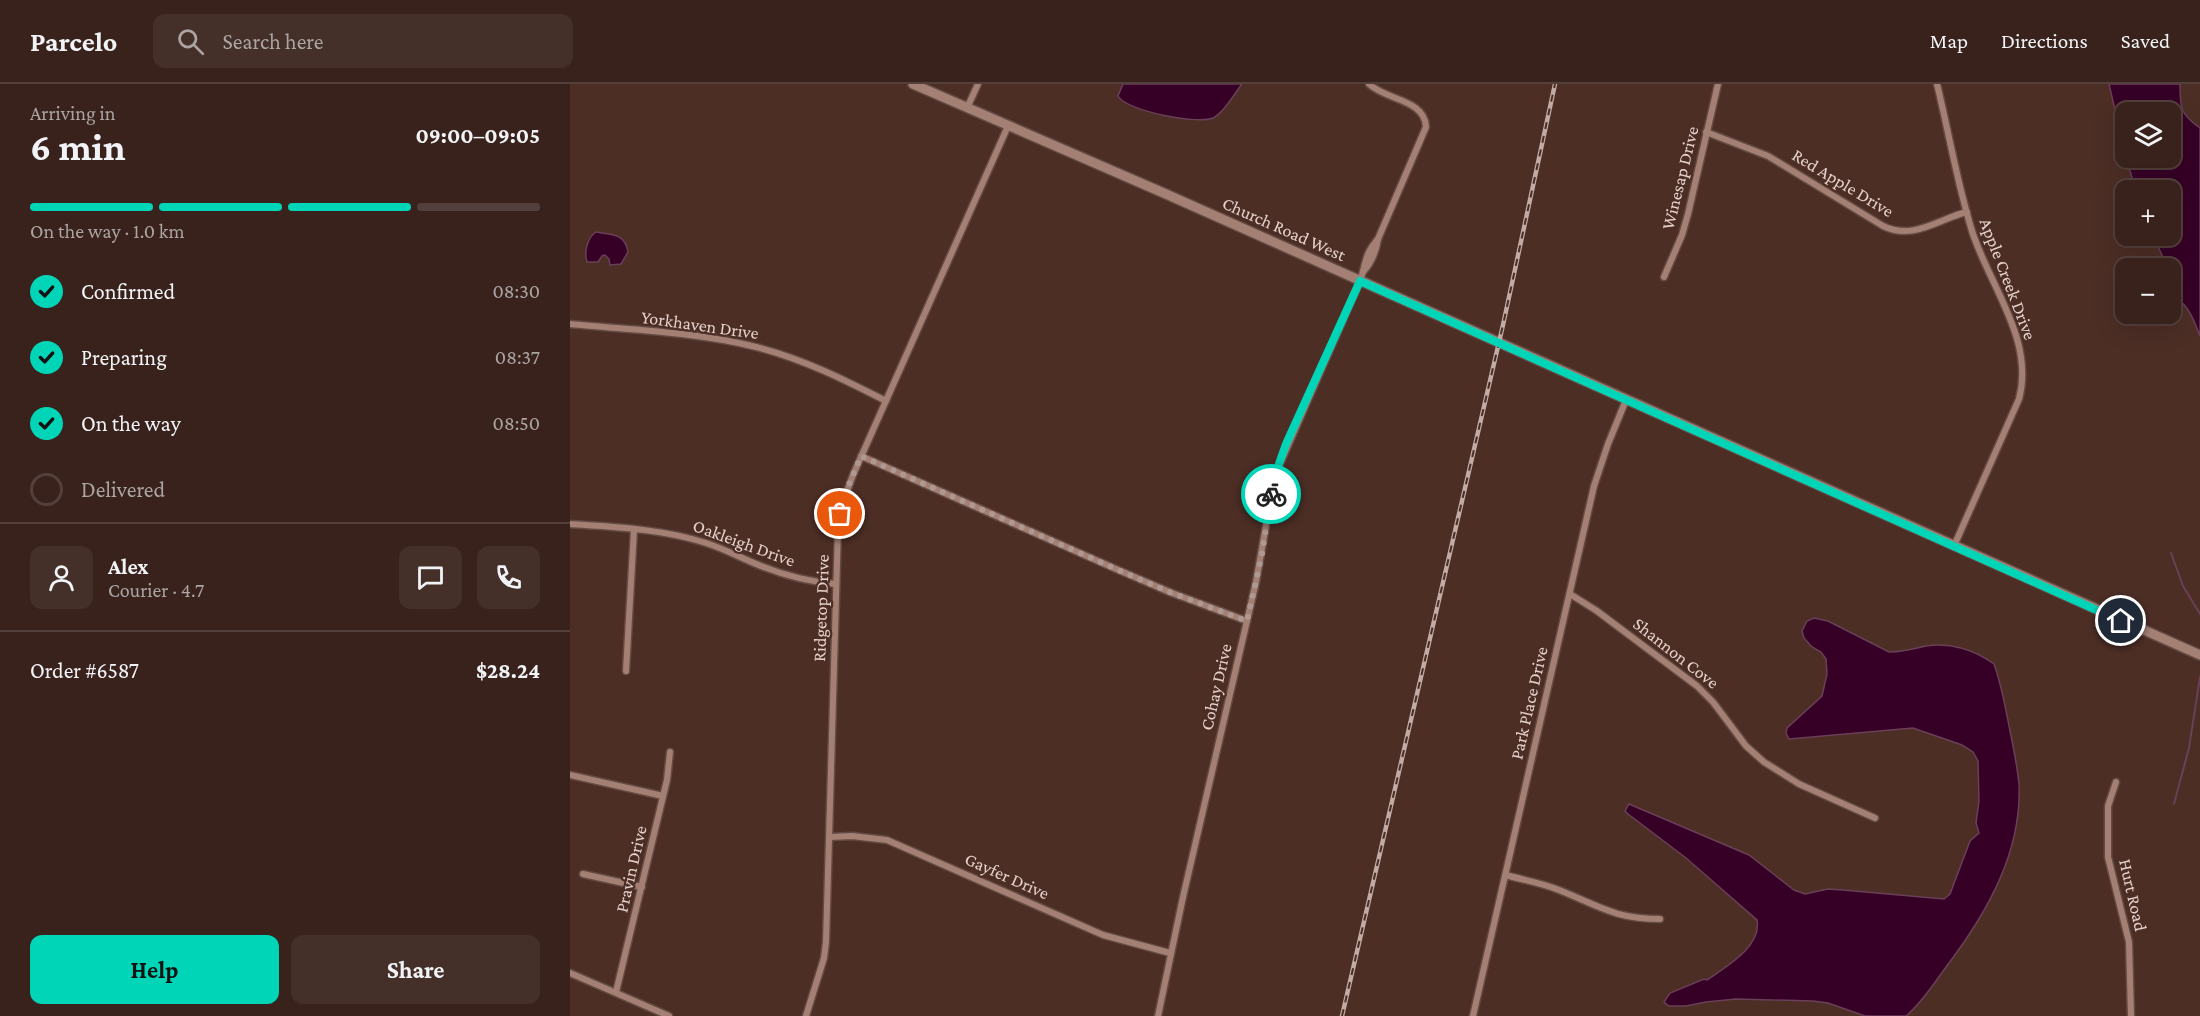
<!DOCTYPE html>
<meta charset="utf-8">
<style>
:root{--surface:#39221c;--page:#442f29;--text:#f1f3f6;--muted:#aba4a3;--line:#533f3b;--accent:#00d5b7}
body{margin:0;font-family:"Crimson Pro",serif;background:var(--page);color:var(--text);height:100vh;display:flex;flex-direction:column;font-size:22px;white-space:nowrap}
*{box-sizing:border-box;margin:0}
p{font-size:20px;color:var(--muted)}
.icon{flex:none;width:33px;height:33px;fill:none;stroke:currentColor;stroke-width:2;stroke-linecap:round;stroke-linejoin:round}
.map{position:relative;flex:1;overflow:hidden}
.details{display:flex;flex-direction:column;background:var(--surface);width:570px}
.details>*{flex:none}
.tools{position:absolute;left:1545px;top:18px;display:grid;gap:12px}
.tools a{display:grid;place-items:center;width:66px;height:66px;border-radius:12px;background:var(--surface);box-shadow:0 6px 24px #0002,0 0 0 2px var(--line);font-size:30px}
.pin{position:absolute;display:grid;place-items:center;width:51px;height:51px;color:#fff;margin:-26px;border:3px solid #fff;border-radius:50%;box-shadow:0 2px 6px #0007}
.courier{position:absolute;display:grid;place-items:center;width:60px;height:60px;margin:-30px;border:4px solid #00d5b7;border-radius:50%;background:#fff;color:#222;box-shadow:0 2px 8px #0007}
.head em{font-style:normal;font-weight:700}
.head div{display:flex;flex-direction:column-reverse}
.head{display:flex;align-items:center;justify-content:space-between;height:102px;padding:0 30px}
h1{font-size:39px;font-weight:700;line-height:45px}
.bar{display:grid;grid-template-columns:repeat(4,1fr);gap:9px 6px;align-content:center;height:72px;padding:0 30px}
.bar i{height:8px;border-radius:4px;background:var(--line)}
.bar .current{background:var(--accent)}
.bar p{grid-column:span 4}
.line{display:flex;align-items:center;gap:15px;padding:0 30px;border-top:2px solid var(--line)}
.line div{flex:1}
.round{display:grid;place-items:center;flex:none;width:63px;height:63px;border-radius:12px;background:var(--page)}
ol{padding:0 30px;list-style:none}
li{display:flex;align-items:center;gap:18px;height:66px}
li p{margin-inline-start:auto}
li .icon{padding:6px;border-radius:50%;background:var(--accent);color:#111;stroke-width:4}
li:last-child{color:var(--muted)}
li i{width:33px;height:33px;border:3px solid var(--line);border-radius:50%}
.action{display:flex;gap:12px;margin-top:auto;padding:12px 30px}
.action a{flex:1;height:69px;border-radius:12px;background:var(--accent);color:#111;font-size:24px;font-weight:700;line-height:69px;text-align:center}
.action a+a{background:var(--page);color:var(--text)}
header{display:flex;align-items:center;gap:36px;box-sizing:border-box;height:84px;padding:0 30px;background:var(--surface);border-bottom:2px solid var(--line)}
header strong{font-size:28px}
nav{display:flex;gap:33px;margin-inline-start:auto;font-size:21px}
.search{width:420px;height:54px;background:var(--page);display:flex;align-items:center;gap:15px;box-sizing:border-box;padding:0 21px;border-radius:12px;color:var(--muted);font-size:22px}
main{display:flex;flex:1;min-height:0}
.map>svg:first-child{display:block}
.water{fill:#360026;stroke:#6a3f58;stroke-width:1.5}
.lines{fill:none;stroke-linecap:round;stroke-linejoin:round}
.stream{stroke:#6a3f58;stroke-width:2}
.minor-casing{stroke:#634a42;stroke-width:9}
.tertiary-casing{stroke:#634a42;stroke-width:12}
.minor{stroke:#a37f74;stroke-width:6}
.tertiary{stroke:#a37f74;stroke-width:9}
.rail-casing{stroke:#c2aba5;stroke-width:4.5}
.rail{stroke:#4c2e25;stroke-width:2;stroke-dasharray:7;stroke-linecap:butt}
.done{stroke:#af9891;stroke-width:6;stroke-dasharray:0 10.8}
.route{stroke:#00d5b7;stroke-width:8}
.labels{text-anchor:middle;stroke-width:4.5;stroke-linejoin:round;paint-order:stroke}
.street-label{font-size:18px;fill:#e5d1cb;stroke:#4c2e25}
</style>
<header>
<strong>Parcelo</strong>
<div class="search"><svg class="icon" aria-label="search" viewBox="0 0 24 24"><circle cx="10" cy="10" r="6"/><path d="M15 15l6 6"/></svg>Search here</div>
<nav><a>Map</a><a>Directions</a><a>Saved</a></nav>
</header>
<main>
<section class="details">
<div class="head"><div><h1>6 min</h1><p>Arriving in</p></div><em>09:00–09:05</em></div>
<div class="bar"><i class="current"></i><i class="current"></i><i class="current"></i><i></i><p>On the way · 1.0 km</p></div>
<ol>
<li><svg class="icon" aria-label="check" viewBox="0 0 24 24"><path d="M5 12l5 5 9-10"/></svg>Confirmed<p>08:30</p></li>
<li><svg class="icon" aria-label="check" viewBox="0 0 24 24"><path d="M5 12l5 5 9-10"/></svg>Preparing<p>08:37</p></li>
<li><svg class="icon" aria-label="check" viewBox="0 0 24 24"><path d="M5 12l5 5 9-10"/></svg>On the way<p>08:50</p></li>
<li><i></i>Delivered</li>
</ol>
<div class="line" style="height:108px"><a class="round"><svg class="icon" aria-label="person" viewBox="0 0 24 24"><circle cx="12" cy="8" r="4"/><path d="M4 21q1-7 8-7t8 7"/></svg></a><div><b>Alex</b><p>Courier · 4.7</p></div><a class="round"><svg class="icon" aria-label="chat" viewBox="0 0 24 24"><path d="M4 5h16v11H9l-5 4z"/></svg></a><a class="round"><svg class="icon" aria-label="phone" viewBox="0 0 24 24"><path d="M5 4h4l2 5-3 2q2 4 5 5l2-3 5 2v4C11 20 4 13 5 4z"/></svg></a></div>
<div class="line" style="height:78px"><div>Order #6587</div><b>$28.24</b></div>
<div class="action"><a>Help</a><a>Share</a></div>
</section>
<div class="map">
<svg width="1630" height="932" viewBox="0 0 1630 932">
<rect width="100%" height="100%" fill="#4c2e25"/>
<g class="water">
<path d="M553 0H672C664 10 656 26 645 33 631 42 556 27 548 12Z"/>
<path d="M1539 0H1610C1610 24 1610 30 1630 44V252C1625 240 1620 223 1608 216L1601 191 1600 184H1598L1583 152H1600V106H1566L1556 74H1600V28H1556V73Z"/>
<path d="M26 148C42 151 55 149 58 168L51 180 40 181 39 175 35 171 32 172 28 178H17C14 168 17 154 26 148Z"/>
<path d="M1244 534 1258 537 1319 568C1332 568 1344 565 1356 562 1380 558 1405 566 1424 580 1431 599 1435 621 1439 642 1443 661 1447 680 1449 700 1452 767 1418 827 1379 879 1366 896 1353 918 1336 932H1295L1258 919 1243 917 1166 915 1136 918 1116 922H1099L1094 918 1100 909 1134 895 1137 896C1155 883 1192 863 1187 836L1116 774 1058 730 1055 727 1059 720 1179 771 1224 806 1235 810 1258 805 1273 806 1374 815 1380 810 1400 757 1409 749 1406 739 1409 717 1408 677 1403 668 1392 661 1343 644 1219 655 1216 649 1217 644 1252 612 1257 590 1256 575 1251 568 1242 563 1234 554 1232 547 1237 537Z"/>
</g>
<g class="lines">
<g class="stream">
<path d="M1601 469 1613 502 1630 530"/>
<path d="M1604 720 1619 664 1630 593"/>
</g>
<g class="minor-casing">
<g id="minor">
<path d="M1367 0C1379 49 1387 99 1402 147 1419 201 1465 256 1449 315L1384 462"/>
<path d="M397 24 408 0"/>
<path d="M1136 48 1198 72 1313 142C1343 157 1368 135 1397 128"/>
<path d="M793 188C802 178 806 168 808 155L856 43C855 15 815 16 799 0"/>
<path d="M1094 193 1112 151 1118 130 1148 0"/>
<path d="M0 240C60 246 128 248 186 263 231 274 275 296 316 317"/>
<path d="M291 372 546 485 602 509 677 537"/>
<path d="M0 440C45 443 93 445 136 459 155 465 173 475 191 482 216 492 240 498 266 500"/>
<path d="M1000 510 1027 527 1127 602 1143 618 1176 662 1194 678 1229 700 1305 734"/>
<path d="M56 587 64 446"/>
<path d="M0 691 93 712"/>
<path d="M1546 698 1538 722V773L1559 858 1561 932"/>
<path d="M260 753 282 752 317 756 533 851 600 869"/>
<path d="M13 790 72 803"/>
<path d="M936 791C953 796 972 799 989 806 1029 822 1045 835 1090 835"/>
<path d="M0 889 99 932"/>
<path d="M46 908 97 696 100 668"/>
<path d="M236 932 254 874 256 858 268 444 273 418 283 391 438 42"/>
<path d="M588 932 613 813 686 498 705 391 790 197C797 178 793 173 808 155"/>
<path d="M903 932 1024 402 1038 360 1056 316"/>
</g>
</g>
<g class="tertiary-casing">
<path id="tertiary" d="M343 0 596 110 1630 571"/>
</g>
<use href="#minor" class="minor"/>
<use href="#tertiary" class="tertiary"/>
<g class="rail-casing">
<path id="rail" d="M772 932 933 241 985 0"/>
</g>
<use href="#rail" class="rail"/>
</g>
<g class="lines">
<path class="done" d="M270 430 275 410 291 372 546 485 602 509 677 537 692 470 701 410"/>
<path class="route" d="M701 410 705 391 716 360 790 197 1551 537"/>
</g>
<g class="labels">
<g class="street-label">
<text transform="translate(1110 94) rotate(-76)" y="6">Winesap Drive</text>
<text transform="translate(1273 99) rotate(31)" y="6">Red Apple Drive</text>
<text transform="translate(714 145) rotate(24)" y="6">Church Road West</text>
<text transform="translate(1438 195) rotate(69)" y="6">Apple Creek Drive</text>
<text transform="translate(130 241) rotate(8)" y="6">Yorkhaven Drive</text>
<text transform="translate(174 459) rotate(20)" y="6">Oakleigh Drive</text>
<text transform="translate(251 524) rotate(-88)" y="6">Ridgetop Drive</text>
<text transform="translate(1106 569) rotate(38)" y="6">Shannon Cove</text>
<text transform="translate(646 603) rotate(-77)" y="6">Cohay Drive</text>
<text transform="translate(959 619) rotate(-77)" y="6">Park Place Drive</text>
<text transform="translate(61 785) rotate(-77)" y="6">Pravin Drive</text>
<text transform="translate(437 792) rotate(24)" y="6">Gayfer Drive</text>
<text transform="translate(1563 811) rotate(77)" y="6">Hurt Road</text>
</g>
</g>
</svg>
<div class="tools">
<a><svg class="icon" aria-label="layers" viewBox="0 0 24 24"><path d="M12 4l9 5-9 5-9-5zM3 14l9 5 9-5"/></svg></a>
<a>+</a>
<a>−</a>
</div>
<div class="pin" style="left:270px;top:430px;background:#ea580c"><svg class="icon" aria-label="bag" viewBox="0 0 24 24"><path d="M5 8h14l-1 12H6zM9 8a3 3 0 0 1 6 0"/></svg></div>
<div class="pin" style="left:1551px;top:537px;background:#1f2937"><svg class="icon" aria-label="home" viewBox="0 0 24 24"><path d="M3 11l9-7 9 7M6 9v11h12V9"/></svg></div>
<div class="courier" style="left:701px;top:410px"><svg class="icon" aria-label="bike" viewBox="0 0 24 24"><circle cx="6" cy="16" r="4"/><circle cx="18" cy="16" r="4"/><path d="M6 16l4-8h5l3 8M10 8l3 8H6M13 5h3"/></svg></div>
</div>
</main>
